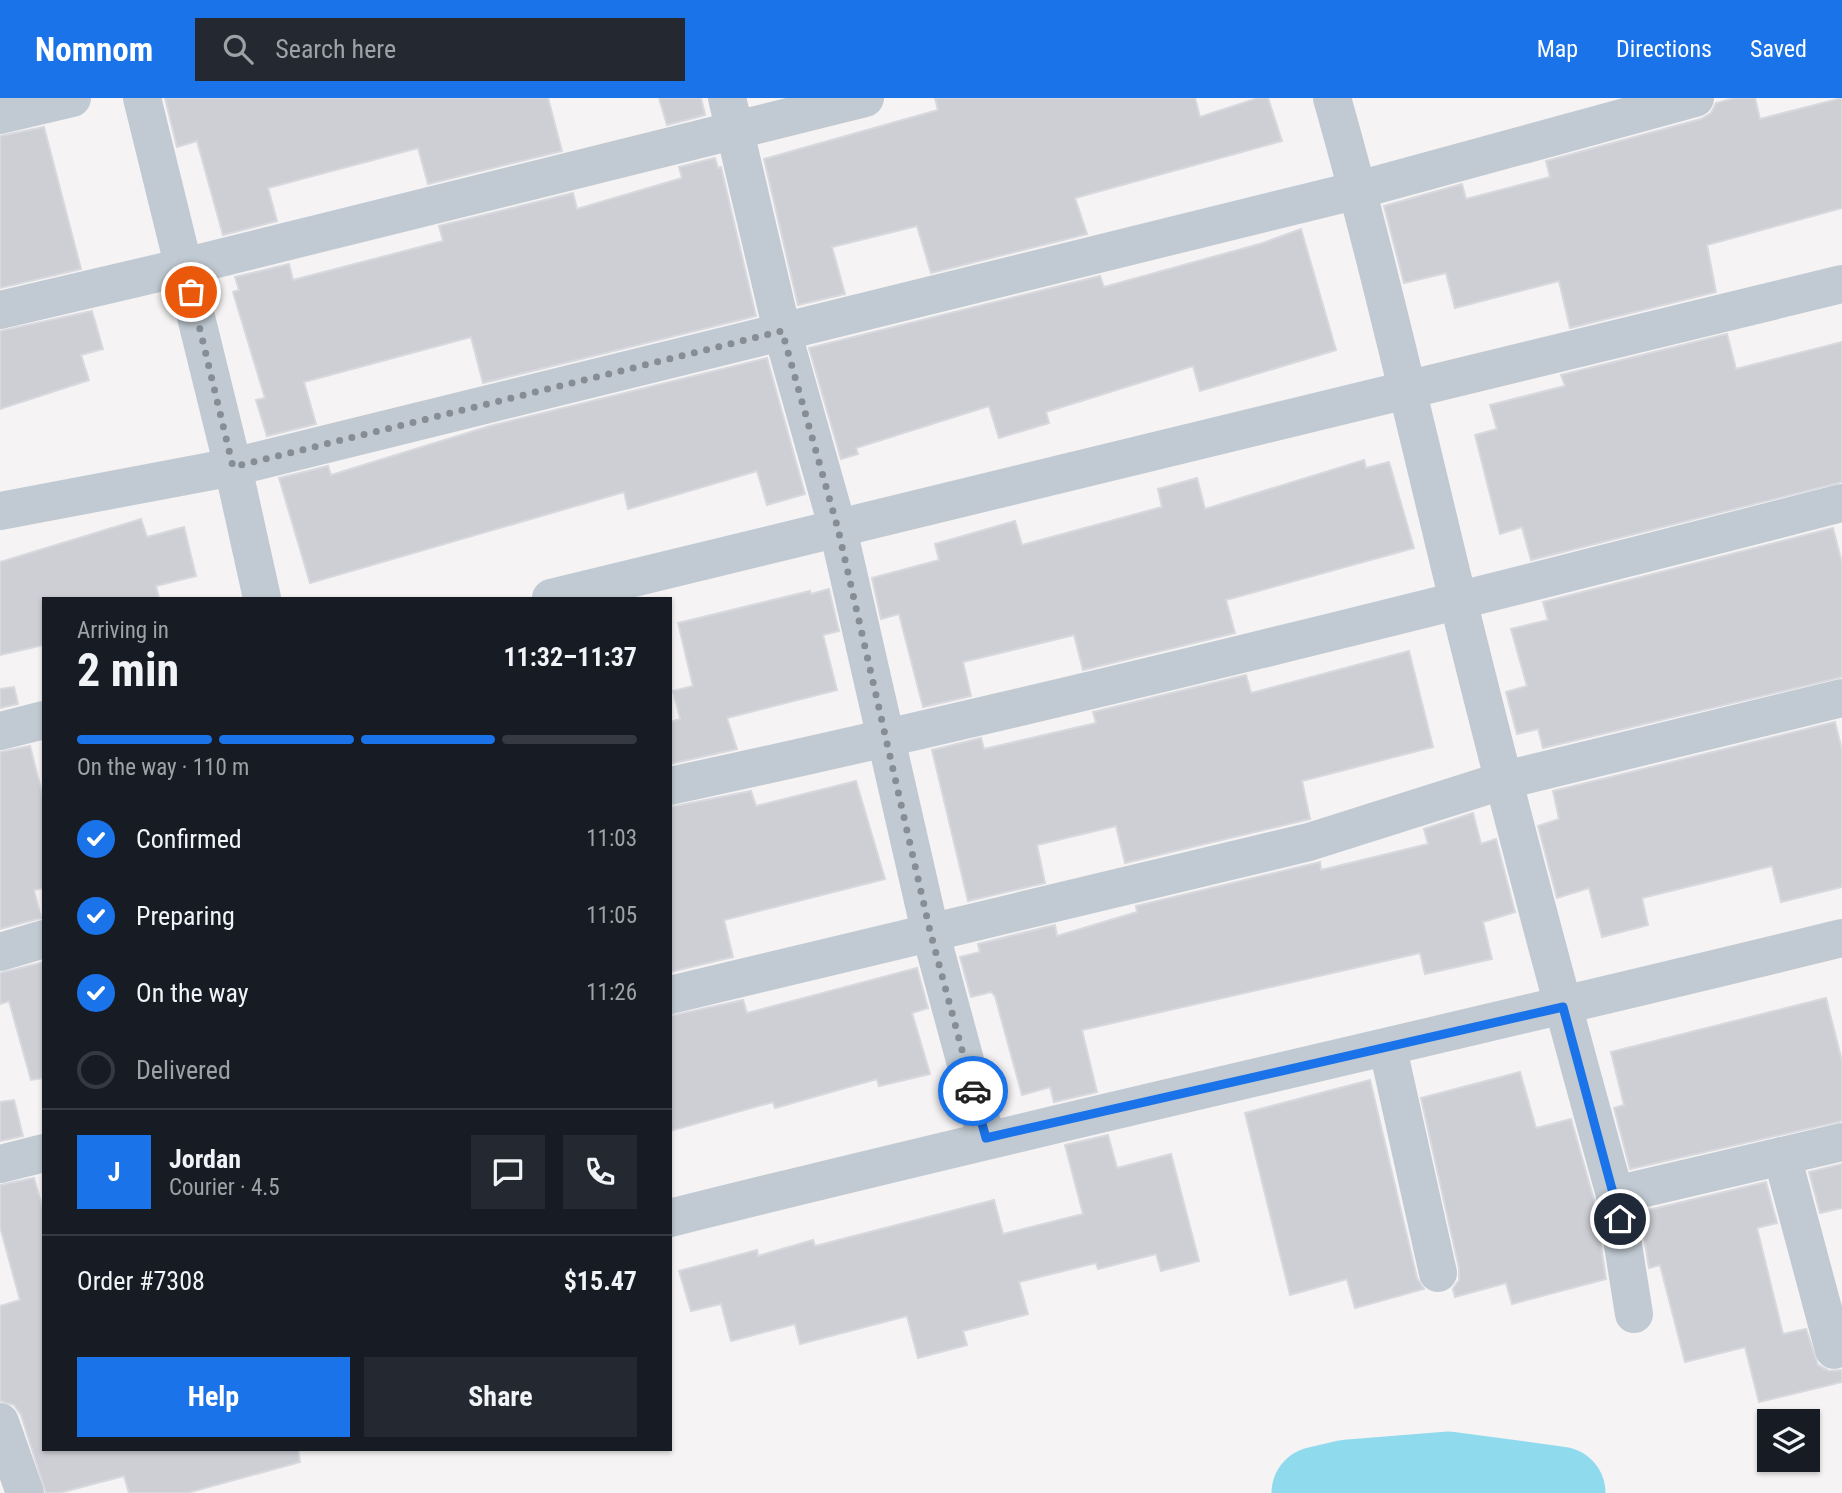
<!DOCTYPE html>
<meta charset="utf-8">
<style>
:root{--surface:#171b24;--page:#242831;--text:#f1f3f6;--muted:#9ea1a6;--line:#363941;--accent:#1a73e8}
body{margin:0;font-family:"Roboto Condensed",sans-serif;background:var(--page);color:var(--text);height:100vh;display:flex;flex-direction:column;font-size:26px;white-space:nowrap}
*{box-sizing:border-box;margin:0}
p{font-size:23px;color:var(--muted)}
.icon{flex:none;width:38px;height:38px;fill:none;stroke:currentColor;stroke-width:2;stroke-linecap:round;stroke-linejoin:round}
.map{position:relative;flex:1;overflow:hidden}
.side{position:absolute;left:42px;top:499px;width:630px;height:854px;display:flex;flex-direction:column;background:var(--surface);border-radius:0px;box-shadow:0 2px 5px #0004}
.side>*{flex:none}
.tools{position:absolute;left:1757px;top:1311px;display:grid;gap:14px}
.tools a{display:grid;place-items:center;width:63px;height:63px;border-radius:0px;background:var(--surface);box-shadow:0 2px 5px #0004;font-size:35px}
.pin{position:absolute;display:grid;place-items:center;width:60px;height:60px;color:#fff;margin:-30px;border:4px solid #fff;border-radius:50%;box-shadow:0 2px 7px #0007}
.courier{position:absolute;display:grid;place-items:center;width:70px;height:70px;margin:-35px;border:5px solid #1a73e8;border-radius:50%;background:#fff;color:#222;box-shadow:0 2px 9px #0007}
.summary em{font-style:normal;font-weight:700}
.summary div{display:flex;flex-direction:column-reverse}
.summary{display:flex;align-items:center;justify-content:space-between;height:119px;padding:0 35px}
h1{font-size:46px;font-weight:700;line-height:52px}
.bar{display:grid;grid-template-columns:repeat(4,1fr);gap:10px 7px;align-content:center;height:84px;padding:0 35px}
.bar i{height:9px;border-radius:5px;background:var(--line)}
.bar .current{background:var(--accent)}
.bar p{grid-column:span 4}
.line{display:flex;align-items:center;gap:18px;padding:0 35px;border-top:2px solid var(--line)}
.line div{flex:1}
.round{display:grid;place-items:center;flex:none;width:74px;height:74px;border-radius:0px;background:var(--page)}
ol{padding:0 35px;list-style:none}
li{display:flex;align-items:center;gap:21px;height:77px}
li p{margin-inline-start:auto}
li .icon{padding:7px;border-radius:50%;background:var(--accent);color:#fff;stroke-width:4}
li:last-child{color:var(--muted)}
li i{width:38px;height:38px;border:4px solid var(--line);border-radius:50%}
.button{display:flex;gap:14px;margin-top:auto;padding:14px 35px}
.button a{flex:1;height:80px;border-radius:0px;background:var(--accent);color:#fff;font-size:28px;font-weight:700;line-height:80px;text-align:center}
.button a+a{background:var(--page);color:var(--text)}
header{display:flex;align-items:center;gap:42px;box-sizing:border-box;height:98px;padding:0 35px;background:var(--accent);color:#fff}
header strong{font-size:33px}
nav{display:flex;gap:38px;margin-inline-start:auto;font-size:24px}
.search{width:490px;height:63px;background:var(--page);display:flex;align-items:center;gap:18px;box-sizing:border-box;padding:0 24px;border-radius:0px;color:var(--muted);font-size:26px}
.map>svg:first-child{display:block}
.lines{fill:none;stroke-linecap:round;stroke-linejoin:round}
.river{stroke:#90daee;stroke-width:93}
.building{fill:#cdcfd5;stroke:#d7d9de;stroke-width:2}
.minor{stroke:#c1cad2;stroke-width:38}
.done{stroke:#868d94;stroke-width:7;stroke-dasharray:0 12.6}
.route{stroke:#1a73e8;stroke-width:9}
</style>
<header>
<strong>Nomnom</strong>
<div class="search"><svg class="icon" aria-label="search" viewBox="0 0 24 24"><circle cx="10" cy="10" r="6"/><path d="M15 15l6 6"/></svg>Search here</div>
<nav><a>Map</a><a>Directions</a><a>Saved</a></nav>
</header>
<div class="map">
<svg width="1842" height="1395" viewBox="0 0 1842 1395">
<rect width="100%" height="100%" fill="#f5f3f3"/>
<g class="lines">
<path class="river" d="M1318 1395 1348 1388 1448 1380 1559 1395"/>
</g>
<g class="building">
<path d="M165 0H548L562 53 428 86 418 50 268 90 277 123 223 137 197 43 177 49Z"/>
<path d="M659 0H701L705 17 667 27Z"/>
<path d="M935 0H1195L1200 19 1258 0H1268L1282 43 1075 100 1087 136 931 175 917 128 832 149 845 196 798 207 764 61 938 12Z"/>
<path d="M1735 0H1755L1760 21 1842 0V110L1707 147 1716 194 1570 230 1559 183 1455 210 1446 175 1404 185 1384 108 1462 86 1466 101 1550 79 1546 63 1701 21 1711 15 1716 5Z"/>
<path d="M44 29 81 171 0 190V38Z"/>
<path d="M715 60 718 70 721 69 756 218 483 285 471 239 304 284 316 326 267 338 256 302 265 300 233 194 239 192 235 179 289 166 293 182 443 143 439 128 573 95 577 111 682 80 679 69Z"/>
<path d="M1301 131 1336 252 1200 293 1193 268 1046 314 1049 325 999 340 989 308 856 350 858 356 841 361 809 250 1100 178 1104 189 1263 145Z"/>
<path d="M92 213 103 251 81 257 89 282 0 311V233Z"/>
<path d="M1727 236 1736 271 1842 244V384L1531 462 1522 429 1500 436 1475 337 1497 331 1490 307 1565 288 1561 277Z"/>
<path d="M767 260 805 396 767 407 757 373 628 411 624 394 310 485 279 380 328 368 331 377 490 328Z"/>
<path d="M1364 362 1366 370 1389 364 1414 450 1226 502 1235 535 1083 572 1074 537 963 564 971 598 923 609 899 516 881 521 872 480 939 462 935 446 1015 423 1022 447 1162 409 1158 391 1197 380 1205 411Z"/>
<path d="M141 421 147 439 184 429 196 478 156 488 159 500H44V547L0 557V464Z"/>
<path d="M1833 430 1842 465V579L1543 650 1538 631 1517 636 1506 594 1527 588 1511 531 1548 522 1543 504Z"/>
<path d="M829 491 839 533 823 537 837 592 727 620 737 651 670 666V624L680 621 673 593 693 588 678 525 810 493 811 496Z"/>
<path d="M1409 553 1433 649 1302 683 1310 721 1125 765 1116 728 1037 747 1045 785 968 803 932 652 981 640 984 651 1096 625 1093 614 1246 577 1251 595Z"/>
<path d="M14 589 18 606 0 610V591Z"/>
<path d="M1835 624 1842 652V789L1781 804 1772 768 1642 800 1648 827 1602 839 1589 790 1557 800 1538 728 1559 721 1553 693Z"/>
<path d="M30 648 44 703V790L34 792 41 820 0 831V654Z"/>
<path d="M856 683 885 781 724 822 733 859 670 874V709L751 693 756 708Z"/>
<path d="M1473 715 1481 746 1496 741 1515 814 1483 824 1492 861 1425 876 1420 855 1082 932 1097 994 1054 1004 1050 989 1022 997 995 898 991 894 971 899 960 859 980 854 978 846 1055 827 1057 838 1137 814 1136 808 1320 764 1321 772 1428 746 1424 731Z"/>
<path d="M44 864V980L31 982 9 903 0 906V875Z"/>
<path d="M917 870 928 910 912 915 930 976 879 988 877 981 775 1010 773 1004 670 1033V918L743 902 747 915Z"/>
<path d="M1826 900 1842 963V1023L1630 1071 1614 1010 1624 1007 1611 954Z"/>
<path d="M1520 974 1536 1030 1571 1021 1594 1102 1606 1181 1512 1206 1506 1185 1455 1199 1453 1191 1459 1182V1170L1421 1000Z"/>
<path d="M1370 982 1417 1180 1424 1191 1355 1210 1347 1181 1290 1197 1245 1015Z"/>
<path d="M14 1002 23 1038 0 1043V1004Z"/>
<path d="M1108 1037 1117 1070 1171 1056 1199 1163 1161 1173 1156 1156 1098 1171 1096 1165 1019 1184 1028 1216 963 1233 967 1247 918 1260 907 1218 800 1246 795 1226 731 1243 721 1206 691 1213 679 1173 757 1152 758 1158 813 1142 815 1148 994 1102 1003 1136 1083 1116 1065 1047Z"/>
<path d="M1842 1066V1110L1820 1115 1809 1074Z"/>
<path d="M34 1080 44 1115V1351H298L300 1364 187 1395H129L124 1378 59 1395H46L21 1317 14 1307 0 1303V1208L20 1202 0 1129V1087Z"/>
<path d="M1766 1084 1777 1125 1757 1130 1783 1236 1806 1231 1818 1267 1829 1273 1842 1272V1284L1759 1304 1745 1249 1685 1264 1660 1167 1649 1170 1640 1114Z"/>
</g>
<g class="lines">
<g class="minor">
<path d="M142 0 233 369 262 500"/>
<path d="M727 0 782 233 838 431 930 833 986 1040"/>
<path d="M1332 0C1379 166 1417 335 1458 502 1507 701 1560 899 1615 1097L1842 1044"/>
<path d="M0 17 72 0"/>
<path d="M0 212 184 169 865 0"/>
<path d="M0 413 233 369 1358 92 1695 0"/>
<path d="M551 500 1842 186"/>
<path d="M0 633 44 622"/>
<path d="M670 688C1063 603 1453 505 1842 405"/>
<path d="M0 854 44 841"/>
<path d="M670 897 1309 744 1505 682 1842 600"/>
<path d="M1388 951 1438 1175"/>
<path d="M1782 1058 1834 1252"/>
<path d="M0 1066 44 1055"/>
<path d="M1615 1097 1634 1216"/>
<path d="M670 1120C1060 1022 1452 936 1842 840"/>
<path d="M0 1324 25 1395"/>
</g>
</g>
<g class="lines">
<path class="done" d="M191 194 233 369 782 233 838 431 930 833 973 993"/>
<path class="route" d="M973 993 986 1040 1563 909 1620 1121"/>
</g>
</svg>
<div class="tools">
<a><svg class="icon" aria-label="layers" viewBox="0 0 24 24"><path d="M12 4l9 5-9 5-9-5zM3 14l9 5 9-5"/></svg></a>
</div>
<div class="pin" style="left:191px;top:194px;background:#ea580c"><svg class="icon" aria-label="bag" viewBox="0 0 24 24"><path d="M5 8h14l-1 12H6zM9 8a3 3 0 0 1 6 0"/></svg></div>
<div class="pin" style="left:1620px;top:1121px;background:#1f2937"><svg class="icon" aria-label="home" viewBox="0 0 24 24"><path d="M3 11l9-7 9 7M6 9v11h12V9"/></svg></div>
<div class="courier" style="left:973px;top:993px"><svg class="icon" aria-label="car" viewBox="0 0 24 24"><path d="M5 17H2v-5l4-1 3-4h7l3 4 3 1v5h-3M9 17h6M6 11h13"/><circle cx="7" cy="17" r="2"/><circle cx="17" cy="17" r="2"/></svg></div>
<section class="side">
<div class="summary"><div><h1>2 min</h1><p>Arriving in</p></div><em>11:32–11:37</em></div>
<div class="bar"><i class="current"></i><i class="current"></i><i class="current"></i><i></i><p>On the way · 110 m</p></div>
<ol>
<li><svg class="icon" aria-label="check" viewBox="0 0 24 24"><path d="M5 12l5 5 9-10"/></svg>Confirmed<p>11:03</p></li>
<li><svg class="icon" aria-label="check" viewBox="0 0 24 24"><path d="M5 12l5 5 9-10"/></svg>Preparing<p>11:05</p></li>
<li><svg class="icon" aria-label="check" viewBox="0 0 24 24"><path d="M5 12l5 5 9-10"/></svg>On the way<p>11:26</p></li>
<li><i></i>Delivered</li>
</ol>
<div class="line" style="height:126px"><b class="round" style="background:var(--accent);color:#fff">J</b><div><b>Jordan</b><p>Courier · 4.5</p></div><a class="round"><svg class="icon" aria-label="chat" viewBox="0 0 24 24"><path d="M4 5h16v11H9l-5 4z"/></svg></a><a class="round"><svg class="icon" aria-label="phone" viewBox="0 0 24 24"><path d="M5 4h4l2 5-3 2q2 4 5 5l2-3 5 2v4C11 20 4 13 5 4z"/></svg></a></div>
<div class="line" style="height:91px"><div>Order #7308</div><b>$15.47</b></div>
<div class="button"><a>Help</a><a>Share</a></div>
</section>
</div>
